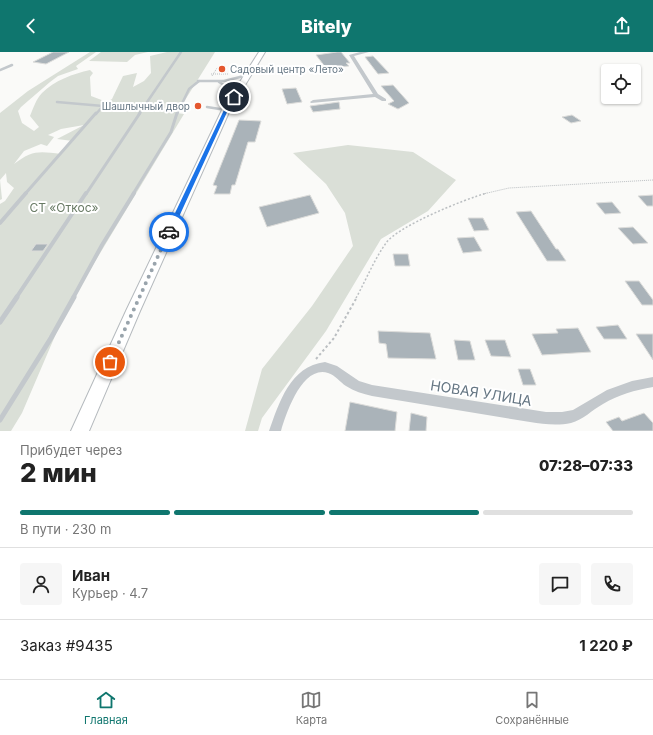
<!DOCTYPE html>
<html lang="ru">
<meta charset="utf-8">
<style>
:root{--surface:#fff;--page:#f6f6f6;--text:#222;--muted:#767676;--line:#e0e0e0;--accent:#0f766e}
body{margin:0;font-family:Inter,sans-serif;background:var(--page);color:var(--text);height:100vh;display:flex;flex-direction:column;font-size:15px;white-space:nowrap}
*{box-sizing:border-box;margin:0}
p{font-size:13px;color:var(--muted)}
.icon{flex:none;width:22px;height:22px;fill:none;stroke:currentColor;stroke-width:2;stroke-linecap:round;stroke-linejoin:round}
.map{position:relative;height:379px;overflow:hidden}
.sheet{display:flex;flex-direction:column;background:var(--surface);flex:1}
.sheet>*{flex:none}
.controls{position:absolute;left:601px;top:12px;display:grid;gap:8px}
.controls a{display:grid;place-items:center;width:40px;height:40px;border-radius:4px;background:var(--surface);box-shadow:0 1px 3px #0004;font-size:20px}
.pin{position:absolute;display:grid;place-items:center;width:34px;height:34px;color:#fff;margin:-17px;border:2px solid #fff;border-radius:50%;box-shadow:0 1px 4px #0007}
.courier{position:absolute;display:grid;place-items:center;width:40px;height:40px;margin:-20px;border:3px solid #1a73e8;border-radius:50%;background:#fff;color:#222;box-shadow:0 1px 5px #0007}
.overview em{font-style:normal;font-weight:800}
.overview div{display:flex;flex-direction:column-reverse}
.overview{display:flex;align-items:center;justify-content:space-between;height:68px;padding:0 20px}
h1{font-size:26px;font-weight:800;line-height:30px}
.bar{display:grid;grid-template-columns:repeat(4,1fr);gap:6px 4px;align-content:center;height:48px;padding:0 20px}
.bar i{height:5px;border-radius:3px;background:var(--line)}
.bar .on{background:var(--accent)}
.bar p{grid-column:span 4}
.line{display:flex;align-items:center;gap:10px;padding:0 20px;border-top:1px solid var(--line)}
.line div{flex:1}
.round{display:grid;place-items:center;flex:none;width:42px;height:42px;border-radius:4px;background:var(--page)}
header{display:flex;justify-content:space-between;align-items:center;height:52px;padding:0 20px;background:var(--accent);color:#fff;font-size:18px;font-weight:800}
.menu{display:flex;justify-content:space-around;align-items:center;height:56px;border-top:1px solid var(--line);background:var(--surface);font-size:11px;color:var(--muted)}
.menu a{display:grid;justify-items:center;gap:2px}
.menu .on{color:var(--accent)}
.map>svg:first-child{display:block}
.green{fill:#dadfd7;fill-rule:evenodd}
.building{fill:#aab3b9;stroke:#dcdcda}
.lines{fill:none;stroke-linecap:round;stroke-linejoin:round}
.primary-casing{stroke:#b5babe;stroke-width:2}
.path-far2{stroke:#bbbfc2;stroke-width:1;stroke-dasharray:1 1;stroke-linecap:butt}
.path-far1{stroke:#bbbfc2;stroke-width:1.5;stroke-dasharray:2 2;stroke-linecap:butt}
.path{stroke:#bbbfc2;stroke-width:2;stroke-dasharray:2.5 2.5;stroke-linecap:butt}
.service-far3{stroke:#c3c8cc;stroke-width:2.5}
.service-far2{stroke:#c3c8cc;stroke-width:3}
.service-far1{stroke:#c3c8cc;stroke-width:4}
.service{stroke:#c3c8cc;stroke-width:5}
.minor{fill:#c3c8cc;fill-rule:evenodd}
.primary{fill:#fff;fill-rule:evenodd}
.route{fill:#1a73e8}
.done{stroke:#99a4ac;stroke-width:4;stroke-dasharray:0 7.2}
.poi-dot{fill:#e4572e;stroke:#fff;stroke-width:1.5}
.labels{text-anchor:middle;stroke-width:4;stroke-linejoin:round;paint-order:stroke}
.far-poi-label{font-size:10px;fill:#657683;stroke:#fff;text-anchor:start}
.park-label{font-size:12px;fill:#687a64;stroke:#fff}
.near-street-label{font-size:14px;fill:#657683;stroke:#fff}
</style>
<header><svg class="icon" aria-label="back" viewBox="0 0 24 24"><path d="M15 5l-7 7 7 7"/></svg>Bitely<svg class="icon" aria-label="share" viewBox="0 0 24 24"><path d="M12 15V3M7 8l5-5 5 5M5 13v7h14v-7"/></svg></header>
<div class="map">
<svg width="653" height="379" viewBox="0 0 653 379">
<rect width="100%" height="100%" fill="#fafaf8"/>
<g class="green">
<path d="M90 0H96L76 14 78 17 58 24 50 30 21 55 18 59 22 71 34 79 39 75 30 64C33 57 36 47 42 41 55 28 73 22 90 18L93 21 90 25 91 44 107 50 112 47 123 24 137 21 133 35 144 29 151 21 150 4 167 0H215L177 61 184 62 67 256 22 361 11 379H0V152L5 149 14 136 7 130 6 121 0 128 2 147 0 148V61L28 39ZM84 73 57 87 73 89 61 102C39 99 32 98 14 112L24 99 41 92 47 94 54 85 48 83 61 77Z"/>
<path d="M101 0H148L135 3 127 10 89 9Z"/>
<path d="M348 93 413 100 456 128 428 159 381 187 326 279 262 366 258 379H245L262 317 312 254 353 194 345 161 326 132 293 101Z"/>
</g>
<g class="building">
<path d="M53 0H69L46 12 33 10Z"/>
<path d="M337 0H341L350 11H346L349 14 326 16 316 3Z"/>
<path d="M373 4 389 21 378 22 365 5Z"/>
<path d="M393 33 409 51 398 57 388 52 394 49 381 34Z"/>
<path d="M296 36 302 50 287 52 282 37Z"/>
<path d="M339 50 340 57 313 60 310 54Z"/>
<path d="M572 63 581 69 571 71 562 65Z"/>
<path d="M239 68 261 69 255 90H248L235 133H232L230 142H214L217 134 213 133Z"/>
<path d="M310 143 319 161 267 175 259 155Z"/>
<path d="M653 143V154H647L638 144Z"/>
<path d="M612 150 621 161 605 162 596 151Z"/>
<path d="M531 159 556 197H558L566 209H547L516 160Z"/>
<path d="M468 166H483L489 178 474 179Z"/>
<path d="M633 175 648 191 633 192 618 176Z"/>
<path d="M474 185 482 199 463 201 457 186Z"/>
<path d="M36 192H48L43 199H31Z"/>
<path d="M393 202H408L410 214H395Z"/>
<path d="M625 229H639L653 248V253H642Z"/>
<path d="M618 273 627 287H604L596 275Z"/>
<path d="M578 276 591 300 542 303 532 282 558 281 556 277Z"/>
<path d="M378 279 430 281 436 307 388 306 386 292 379 291Z"/>
<path d="M636 282H653V308Z"/>
<path d="M454 288 470 289 475 308H458Z"/>
<path d="M485 288H505L511 305 491 304Z"/>
<path d="M518 317H530L536 333H523Z"/>
<path d="M350 350 397 360 395 379H345Z"/>
<path d="M411 361 427 365 426 379H409Z"/>
<path d="M644 361 653 371V379H613L606 370 619 365 622 369Z"/>
</g>
<g class="lines">
<g class="primary-casing">
<path id="primary" d="M259 0H265L230 58 140 259 89 379H71L126 259 222 58Z"/>
</g>
<g class="path-far2">
<path d="M211 22H228"/>
<path d="M212 24 217 16H220"/>
<path d="M483 142 509 136 653 128"/>
</g>
<path class="path-far1" d="M356 246C366 228 374 208 386 191 398 174 465 147 487 141"/>
<path class="path" d="M316 307 334 286 357 245"/>
<g class="service-far3">
<path d="M0 18 12 13"/>
<path d="M198 29H224L248 23"/>
<path d="M219 30 229 36 234 45"/>
<path d="M57 50 103 54 96 62"/>
<path d="M207 55 226 58"/>
<path d="M139 62 181 0"/>
<path d="M177 62 189 37 199 29"/>
</g>
<g class="service-far2">
<path d="M25 142 96 61"/>
<path d="M86 142 140 61"/>
<path d="M133 142 171 80 177 61"/>
</g>
<g class="service-far1">
<path d="M0 171 26 141"/>
<path d="M16 246 86 141"/>
<path d="M73 246 102 193 134 141"/>
</g>
<g class="service">
<path d="M0 270 17 245"/>
<path d="M0 368 51 286 74 245"/>
</g>
<g class="minor">
<path d="M360 0H369L354 4 378 42 386 47V49H382L375 45 311 51 310 50 313 48 373 42 349 3Z"/>
<path d="M325 310 337 314 359 329 372 333 546 360H562L573 358 607 338 632 329 653 325V335C635 338 618 343 603 352 592 358 583 368 571 371 557 374 543 372 530 370L372 344C363 342 354 339 346 334 340 330 335 323 328 321 302 313 286 362 281 379H269C279 351 290 314 325 310Z"/>
</g>
<use href="#primary" class="primary"/>
</g>
<path class="route" d="M232 44 236 45 228 58 172 180 167 181 166 180 224 58Z"/>
<g class="lines">
<path class="done" d="M110 310 169 180"/>
</g>
<g class="poi-dot">
<circle cx="222" cy="17" r="4"/>
<circle cx="198" cy="54" r="4"/>
</g>
<g class="labels">
<g class="far-poi-label">
<text x="230" y="21">Садовый центр «Лето»</text>
<text x="190" y="58" text-anchor="end">Шашлычный двор</text>
</g>
<g class="park-label">
<text x="64" y="160">СТ «Откос»</text>
</g>
<g class="near-street-label">
<text transform="translate(481 341) rotate(9)" y="5">НОВАЯ УЛИЦА</text>
</g>
</g>
</svg>
<div class="controls">
<a><svg class="icon" aria-label="locate" viewBox="0 0 24 24"><circle cx="12" cy="12" r="6"/><path d="M12 2v4M12 18v4M2 12h4M18 12h4"/></svg></a>
</div>
<div class="pin" style="left:110px;top:310px;background:#ea580c"><svg class="icon" aria-label="bag" viewBox="0 0 24 24"><path d="M5 8h14l-1 12H6zM9 8a3 3 0 0 1 6 0"/></svg></div>
<div class="pin" style="left:234px;top:45px;background:#1f2937"><svg class="icon" aria-label="home" viewBox="0 0 24 24"><path d="M3 11l9-7 9 7M6 9v11h12V9"/></svg></div>
<div class="courier" style="left:169px;top:180px"><svg class="icon" aria-label="car" viewBox="0 0 24 24"><path d="M5 17H2v-5l4-1 3-4h7l3 4 3 1v5h-3M9 17h6M6 11h13"/><circle cx="7" cy="17" r="2"/><circle cx="17" cy="17" r="2"/></svg></div>
</div>
<section class="sheet">
<div class="overview"><div><h1>2 мин</h1><p>Прибудет через</p></div><em>07:28–07:33</em></div>
<div class="bar"><i class="on"></i><i class="on"></i><i class="on"></i><i></i><p>В пути · 230 m</p></div>
<div class="line" style="height:72px"><a class="round"><svg class="icon" aria-label="person" viewBox="0 0 24 24"><circle cx="12" cy="8" r="4"/><path d="M4 21q1-7 8-7t8 7"/></svg></a><div><b>Иван</b><p>Курьер · 4.7</p></div><a class="round"><svg class="icon" aria-label="chat" viewBox="0 0 24 24"><path d="M4 5h16v11H9l-5 4z"/></svg></a><a class="round"><svg class="icon" aria-label="phone" viewBox="0 0 24 24"><path d="M5 4h4l2 5-3 2q2 4 5 5l2-3 5 2v4C11 20 4 13 5 4z"/></svg></a></div>
<div class="line" style="height:52px"><div>Заказ #9435</div><b>1 220 ₽</b></div>
</section>
<nav class="menu">
<a class="on"><svg class="icon" aria-label="home" viewBox="0 0 24 24"><path d="M3 11l9-7 9 7M6 9v11h12V9"/></svg>Главная</a>
<a><svg class="icon" aria-label="map" viewBox="0 0 24 24"><path d="M3 6l6-2 6 2 6-2v14l-6 2-6-2-6 2zM9 4v14M15 6v14"/></svg>Карта</a>
<a><svg class="icon" aria-label="saved" viewBox="0 0 24 24"><path d="M7 4h10v16l-5-4-5 4z"/></svg>Сохранённые</a>
</nav>
